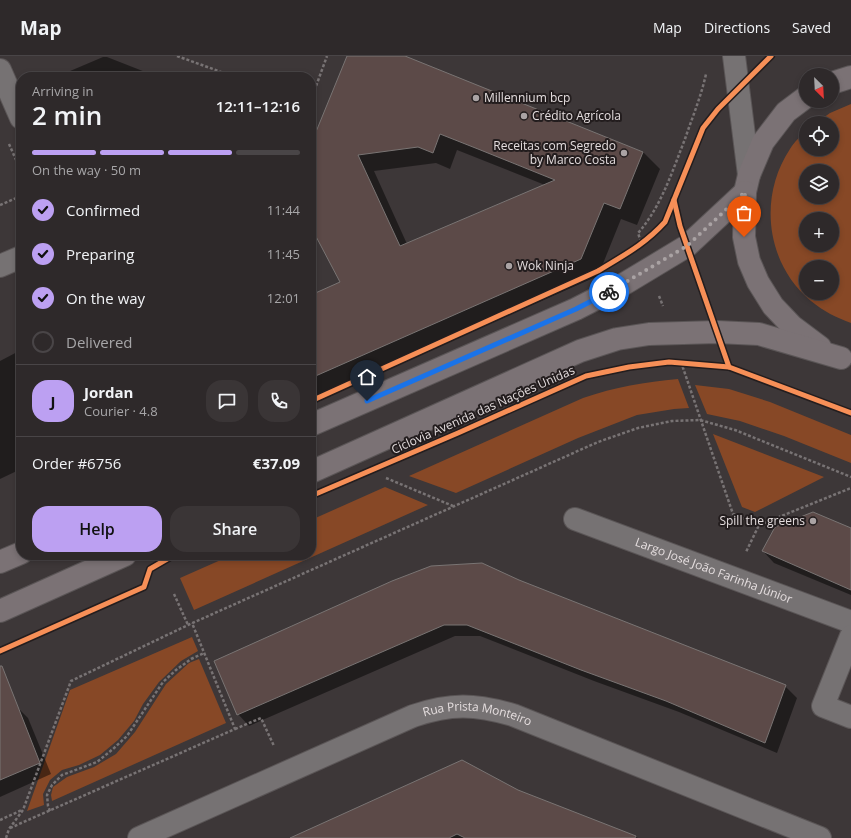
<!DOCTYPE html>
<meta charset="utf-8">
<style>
:root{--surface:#2e292a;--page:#3a3536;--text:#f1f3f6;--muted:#a7a6a8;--line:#494547;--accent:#bca0f2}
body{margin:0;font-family:"Open Sans",sans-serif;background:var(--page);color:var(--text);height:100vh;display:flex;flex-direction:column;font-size:15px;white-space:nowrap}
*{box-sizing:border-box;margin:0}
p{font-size:13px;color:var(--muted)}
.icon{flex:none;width:22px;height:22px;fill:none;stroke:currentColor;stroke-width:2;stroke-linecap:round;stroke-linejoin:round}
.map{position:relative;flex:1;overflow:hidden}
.sheet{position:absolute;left:16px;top:16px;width:300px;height:488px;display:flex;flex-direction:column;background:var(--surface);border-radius:16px;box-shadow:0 2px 6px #0003,0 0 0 1px var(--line)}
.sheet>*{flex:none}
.needle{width:26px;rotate:156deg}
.controls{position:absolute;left:799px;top:12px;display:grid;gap:8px}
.controls a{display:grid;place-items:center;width:40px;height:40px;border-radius:50%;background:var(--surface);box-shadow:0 2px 6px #0003,0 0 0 1px var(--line);font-size:20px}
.pin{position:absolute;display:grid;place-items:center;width:34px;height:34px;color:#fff;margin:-41px -17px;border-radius:50% 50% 50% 0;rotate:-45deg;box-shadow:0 0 4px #0007}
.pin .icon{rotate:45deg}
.courier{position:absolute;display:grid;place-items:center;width:40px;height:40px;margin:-20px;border:3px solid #1a73e8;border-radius:50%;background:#fff;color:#222;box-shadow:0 1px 5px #0007}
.overview em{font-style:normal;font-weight:600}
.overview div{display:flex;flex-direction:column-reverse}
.overview{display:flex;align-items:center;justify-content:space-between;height:68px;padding:0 16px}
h1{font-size:26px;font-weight:600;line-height:30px}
.bar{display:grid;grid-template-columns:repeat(4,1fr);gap:6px 4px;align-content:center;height:48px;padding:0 16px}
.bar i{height:5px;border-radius:3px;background:var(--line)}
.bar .selected{background:var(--accent)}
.bar p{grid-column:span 4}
.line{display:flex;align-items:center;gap:10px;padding:0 16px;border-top:1px solid var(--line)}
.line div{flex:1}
.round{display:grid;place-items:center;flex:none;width:42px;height:42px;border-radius:16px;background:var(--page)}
ol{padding:0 16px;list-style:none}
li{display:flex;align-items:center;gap:12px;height:44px}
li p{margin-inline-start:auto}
li .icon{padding:4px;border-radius:50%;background:var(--accent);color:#111;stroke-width:4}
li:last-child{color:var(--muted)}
li i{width:22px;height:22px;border:2px solid var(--line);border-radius:50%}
.action{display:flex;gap:8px;margin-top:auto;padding:8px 16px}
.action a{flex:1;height:46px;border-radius:16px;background:var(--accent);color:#111;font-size:16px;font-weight:600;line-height:46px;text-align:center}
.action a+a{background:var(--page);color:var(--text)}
header{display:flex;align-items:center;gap:24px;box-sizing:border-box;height:56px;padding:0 20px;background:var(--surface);border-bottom:1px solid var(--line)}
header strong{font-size:19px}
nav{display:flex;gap:22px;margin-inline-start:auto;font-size:14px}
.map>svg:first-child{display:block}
.green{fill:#874826;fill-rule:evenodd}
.shadow{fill:#0007;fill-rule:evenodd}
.building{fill:#5c4a48;stroke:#797473;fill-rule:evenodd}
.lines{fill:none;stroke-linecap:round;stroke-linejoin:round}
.minor-casing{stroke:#5a5556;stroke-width:24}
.tertiary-casing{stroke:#5a5556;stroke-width:24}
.secondary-casing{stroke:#5a5556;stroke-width:24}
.path{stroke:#787374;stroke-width:2.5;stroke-dasharray:3 2;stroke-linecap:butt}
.minor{stroke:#767273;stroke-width:22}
.tertiary{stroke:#767273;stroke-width:22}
.secondary{stroke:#7b7275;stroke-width:22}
.cycleway-casing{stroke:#231d1e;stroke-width:8}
.cycleway{stroke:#f78f57;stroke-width:5}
.done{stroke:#aaa3a4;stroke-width:4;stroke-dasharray:0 7.2}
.route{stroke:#1a73e8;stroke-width:5}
.poi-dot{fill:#aaa3a4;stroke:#231d1e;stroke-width:1.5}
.labels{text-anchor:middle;stroke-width:4;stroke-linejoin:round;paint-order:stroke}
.poi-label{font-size:12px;fill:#e4ddde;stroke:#231d1e;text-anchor:start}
.street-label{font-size:12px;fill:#e4ddde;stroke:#231d1e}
</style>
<header>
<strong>Map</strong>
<nav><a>Map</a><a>Directions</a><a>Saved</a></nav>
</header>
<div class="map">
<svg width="851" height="782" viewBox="0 0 851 782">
<rect width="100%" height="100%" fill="#3d3738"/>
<g class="green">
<path d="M851 48V267C837 262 823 255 811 245 766 208 758 141 790 93 794 86 801 80 806 74V93H832V67H816L830 57ZM806 115H832V141H806ZM806 163H832V189H806ZM806 211H832V237H806Z"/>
<path d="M678 323 689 352 674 353 637 359 578 382 456 437 409 420 583 342C615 331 645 326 678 323Z"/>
<path d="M695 329 729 333 770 346 851 379V407L784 380 740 365 707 358Z"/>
<path d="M713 378 824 421 755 456 742 451Z"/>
<path d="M385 431 428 449 194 554 180 522 232 499H311V464Z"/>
<path d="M192 581 198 595 181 605 159 626 143 648 134 665 118 684 100 699 79 709 62 714 50 724 43 738 44 749 27 755 70 634Z"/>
<path d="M199 603 226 667 52 745 51 739 53 731 67 721 94 711 116 698 135 676 166 628 189 607Z"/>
</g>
<g class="shadow">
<path d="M348 0H402L643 96 660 113 637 169 621 163 598 220 311 346V240L342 226 319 184 311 181V81L314 83ZM457 94 545 129 407 188 374 115 436 107 450 113Z"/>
<path d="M103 1H107L158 21H56Z"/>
<path d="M21 294V413L0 423V305Z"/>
<path d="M851 473V539L774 507 763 495Z"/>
<path d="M519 525 785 630 797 642 777 697 679 656 594 625 480 580H455L249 670 238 658Z"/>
<path d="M17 651 28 662 51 718 0 741V659Z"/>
<path d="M517 735 638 782H291Z"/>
</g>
<g class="building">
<path d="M347 0H405L643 96 620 153 604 147 581 203 311 322V239L340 226 311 171V88ZM440 78 478 93 555 124 400 190 358 99 418 91 433 97Z"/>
<path d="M813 456 851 472V534L762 495 775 471Z"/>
<path d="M482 507 519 524 786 629 765 687 666 645 581 614 467 569H444L237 659 214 605 392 525 431 510Z"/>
<path d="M0 610H2L40 707 0 724Z"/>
<path d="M462 704 518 734 636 780 635 782H465L457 778 449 782H290Z"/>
</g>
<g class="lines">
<g class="minor-casing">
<g id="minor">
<path d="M0 14 21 62"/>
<path d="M0 210 21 201"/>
<path id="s1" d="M575 463 851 566"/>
<path d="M851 580 823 650 851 661"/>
<path id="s2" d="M139 782 413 660C451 647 475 648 513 659L820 782"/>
</g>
</g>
<g class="tertiary-casing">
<path id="tertiary" d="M734 0 749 119"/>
</g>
<g class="secondary-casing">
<g id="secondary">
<path d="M832 27 851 21"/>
<path d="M806 41 786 56 763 86 749 119 745 136 744 181 749 205 758 226 773 250 792 270 820 291"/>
<path d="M311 369 576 253 619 231 687 190 745 136"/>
<path d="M311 416 580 295 617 283 649 278 717 276 759 278 841 302"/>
<path d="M0 506 21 497"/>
<path d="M0 555 125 499"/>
</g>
</g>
<g class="path">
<path d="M177 0 235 21"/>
<path d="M311 44 327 0"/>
<path d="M9 88 21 115"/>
<path d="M0 149 21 140"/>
<path d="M641 186 638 177C661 151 672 116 685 83 692 62 701 41 706 18"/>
<path d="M659 240 663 250"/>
<path d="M681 306 733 458 759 469 746 496"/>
<path d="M386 422 453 450"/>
<path d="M759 469 851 432"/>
<path d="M174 538 188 569"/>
<path d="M235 673 261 662 274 690"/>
<path d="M50 755 48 750 47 739 52 729 62 719 97 706 113 693 127 680 163 626 176 614 191 603 204 597"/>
<path d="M0 764 22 754"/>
<path d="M10 772 235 673 192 567"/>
<path d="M6 782 9 773 23 754 71 625 188 569 598 386 638 372 672 365 700 364 735 374 851 421"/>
</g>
<use href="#minor" class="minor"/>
<use href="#tertiary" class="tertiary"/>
<use href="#secondary" class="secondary"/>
<g class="cycleway-casing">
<g id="cycleway">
<path d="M674 144 680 170 729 311"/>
<path d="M311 345 598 215C624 199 644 189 665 166L703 72 718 53 771 0"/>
<path d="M311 440 458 377 586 320 629 311 669 306 729 311 851 357"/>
<path d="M0 595 144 531 150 513 174 499"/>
</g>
</g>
<use href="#cycleway" class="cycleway"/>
</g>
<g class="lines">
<path class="done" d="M609 236 687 190 745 136 744 181"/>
<path class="route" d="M367 345 576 253 609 236"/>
</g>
<g class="poi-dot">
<circle cx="476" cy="42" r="4"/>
<circle cx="524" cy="60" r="4"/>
<circle cx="624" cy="97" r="4"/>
<circle cx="509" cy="210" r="4"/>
<circle cx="813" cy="465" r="4"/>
</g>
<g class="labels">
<g class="poi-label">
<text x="484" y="46">Millennium bcp</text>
<text x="532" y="64">Crédito Agrícola</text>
<text x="616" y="94" text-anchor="end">Receitas com Segredo<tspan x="616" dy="14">by Marco Costa</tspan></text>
<text x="517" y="214">Wok Ninja</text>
<text x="805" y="469" text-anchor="end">Spill the greens</text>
</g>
<g class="street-label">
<text transform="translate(483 354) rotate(-24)" y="4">Ciclovia Avenida das Nações Unidas</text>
<text dy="4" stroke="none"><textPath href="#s1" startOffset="148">Largo José João Farinha Júnior</textPath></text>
<text dy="4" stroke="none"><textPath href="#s2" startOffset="366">Rua Prista Monteiro</textPath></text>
</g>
</g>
</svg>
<div class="controls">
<a><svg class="needle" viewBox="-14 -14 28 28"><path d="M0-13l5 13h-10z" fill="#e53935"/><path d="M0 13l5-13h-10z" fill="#a7a6a8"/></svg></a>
<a><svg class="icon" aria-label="locate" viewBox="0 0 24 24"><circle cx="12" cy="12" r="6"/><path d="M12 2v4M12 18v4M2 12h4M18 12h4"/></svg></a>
<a><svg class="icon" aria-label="layers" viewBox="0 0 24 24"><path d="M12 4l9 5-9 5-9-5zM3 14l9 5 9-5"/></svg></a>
<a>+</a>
<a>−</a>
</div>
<div class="pin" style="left:744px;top:181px;background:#ea580c"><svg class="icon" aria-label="bag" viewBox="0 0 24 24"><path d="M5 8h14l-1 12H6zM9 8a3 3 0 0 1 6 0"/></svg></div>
<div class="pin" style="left:367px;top:345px;background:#1f2937"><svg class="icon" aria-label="home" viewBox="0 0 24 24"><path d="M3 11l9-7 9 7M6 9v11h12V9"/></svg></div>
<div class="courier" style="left:609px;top:236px"><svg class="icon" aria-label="bike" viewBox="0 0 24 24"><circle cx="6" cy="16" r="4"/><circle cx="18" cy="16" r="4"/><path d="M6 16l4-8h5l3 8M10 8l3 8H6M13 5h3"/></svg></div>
<section class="sheet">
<div class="overview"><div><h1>2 min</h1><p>Arriving in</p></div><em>12:11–12:16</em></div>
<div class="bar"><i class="selected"></i><i class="selected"></i><i class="selected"></i><i></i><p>On the way · 50 m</p></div>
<ol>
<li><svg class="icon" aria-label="check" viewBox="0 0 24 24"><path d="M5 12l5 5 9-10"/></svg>Confirmed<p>11:44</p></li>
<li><svg class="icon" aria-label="check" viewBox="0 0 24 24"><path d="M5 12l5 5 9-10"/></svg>Preparing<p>11:45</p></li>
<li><svg class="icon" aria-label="check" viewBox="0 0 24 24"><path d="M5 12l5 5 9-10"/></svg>On the way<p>12:01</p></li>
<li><i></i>Delivered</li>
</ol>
<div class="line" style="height:72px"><b class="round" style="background:var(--accent);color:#111">J</b><div><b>Jordan</b><p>Courier · 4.8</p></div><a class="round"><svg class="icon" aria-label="chat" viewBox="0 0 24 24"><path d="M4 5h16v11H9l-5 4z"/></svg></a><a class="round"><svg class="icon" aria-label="phone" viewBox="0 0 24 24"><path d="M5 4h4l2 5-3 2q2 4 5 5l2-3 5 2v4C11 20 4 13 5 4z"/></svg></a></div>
<div class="line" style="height:52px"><div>Order #6756</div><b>€37.09</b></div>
<div class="action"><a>Help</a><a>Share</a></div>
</section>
</div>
